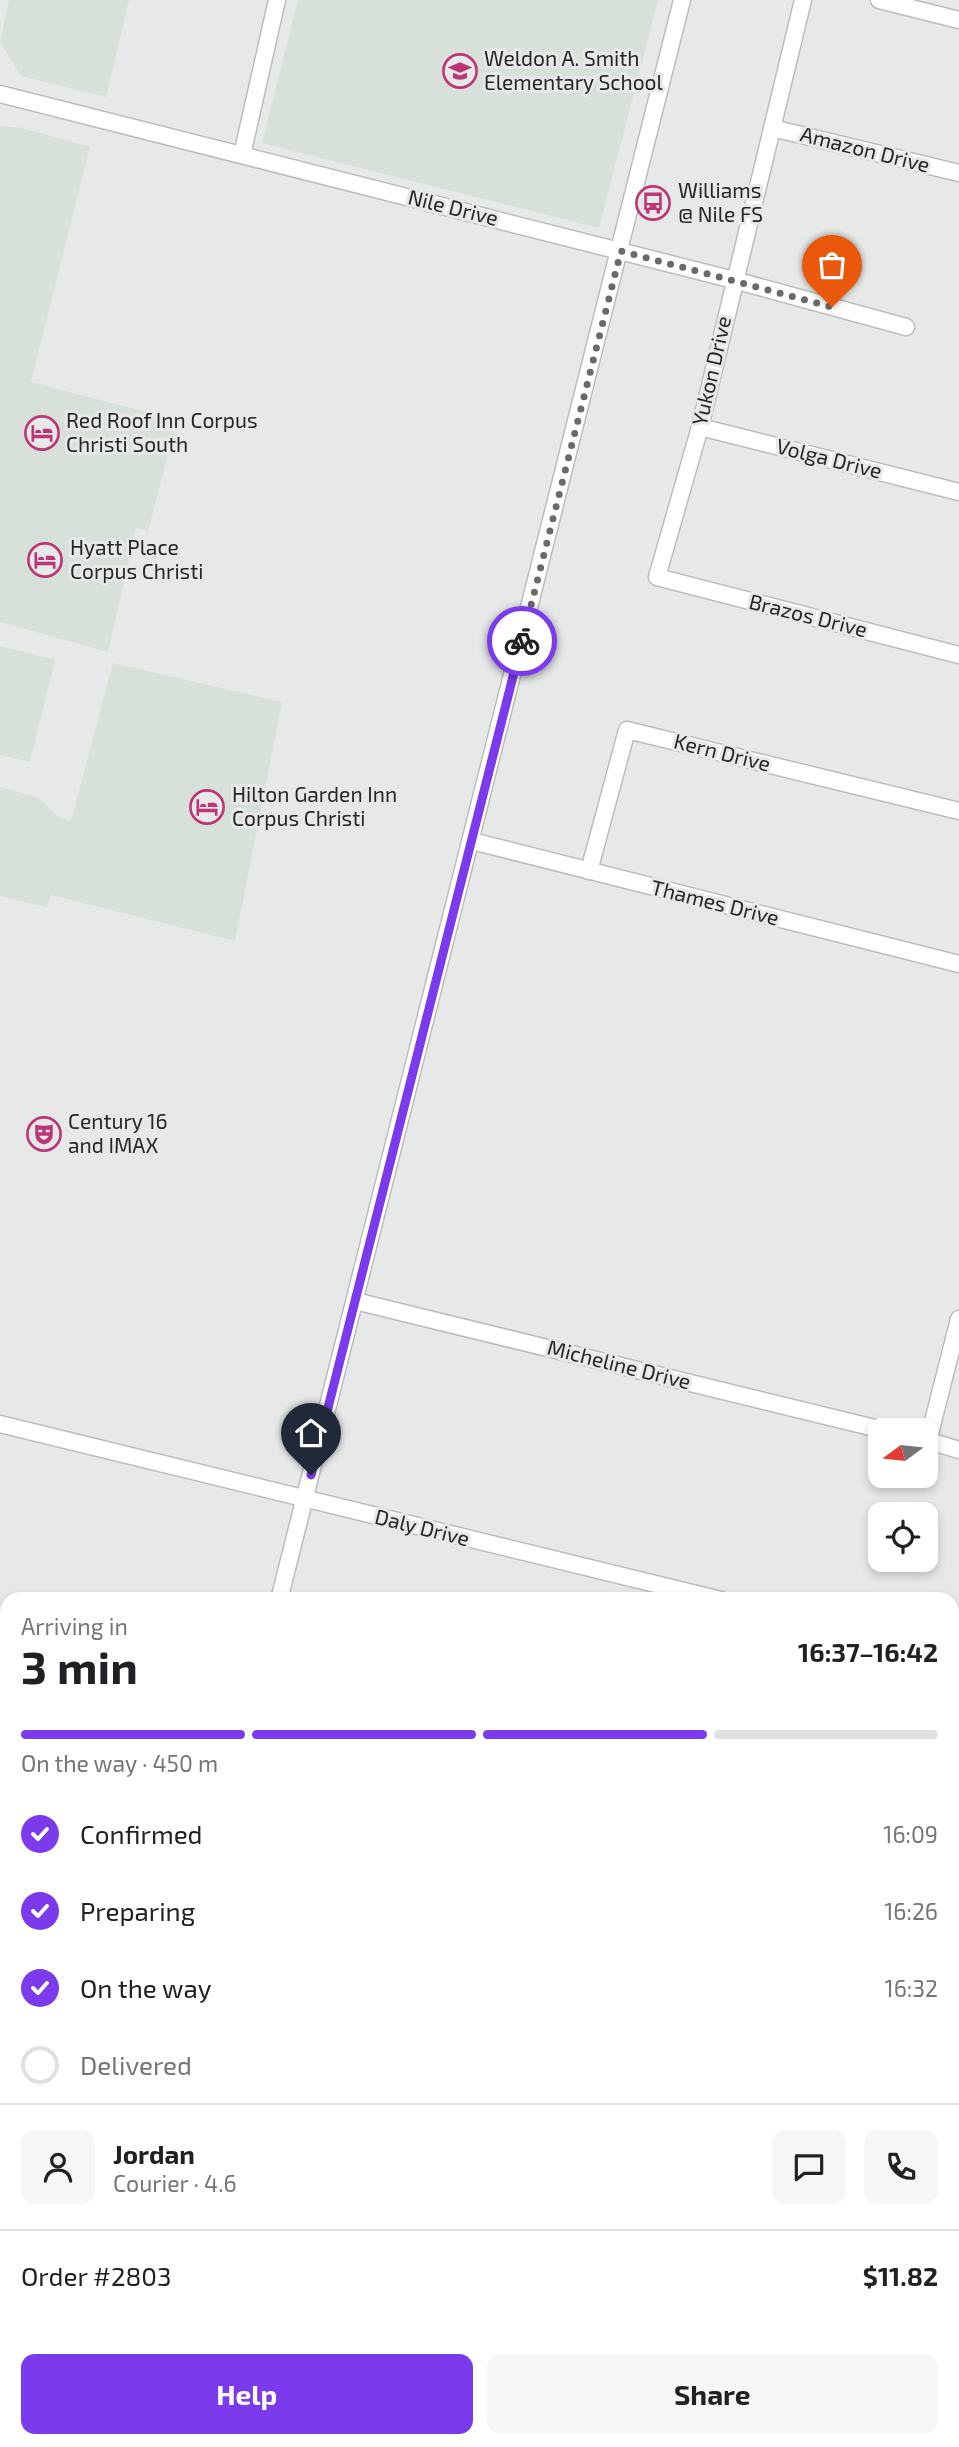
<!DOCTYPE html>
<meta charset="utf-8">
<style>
:root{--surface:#fff;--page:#f6f6f6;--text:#202124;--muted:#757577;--line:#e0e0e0;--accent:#7c3aed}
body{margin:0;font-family:"Exo 2",sans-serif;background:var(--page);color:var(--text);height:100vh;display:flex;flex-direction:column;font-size:26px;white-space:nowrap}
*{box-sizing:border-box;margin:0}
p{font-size:23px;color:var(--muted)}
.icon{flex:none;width:38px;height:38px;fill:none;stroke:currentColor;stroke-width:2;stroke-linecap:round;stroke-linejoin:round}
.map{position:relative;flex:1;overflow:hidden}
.drawer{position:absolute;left:0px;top:1592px;width:959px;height:856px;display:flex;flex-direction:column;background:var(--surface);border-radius:21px 21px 0 0;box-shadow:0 4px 10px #0003}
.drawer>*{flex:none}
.needle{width:46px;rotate:255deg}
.buttons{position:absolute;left:868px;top:1418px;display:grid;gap:14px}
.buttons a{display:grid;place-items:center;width:70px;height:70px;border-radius:14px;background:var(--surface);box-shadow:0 4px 10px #0003;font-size:35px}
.pin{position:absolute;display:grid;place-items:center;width:60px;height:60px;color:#fff;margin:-72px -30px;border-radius:50% 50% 50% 0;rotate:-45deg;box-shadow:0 0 7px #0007}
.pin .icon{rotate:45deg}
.courier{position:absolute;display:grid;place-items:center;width:70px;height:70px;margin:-35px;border:5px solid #7c3aed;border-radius:50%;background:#fff;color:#222;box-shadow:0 2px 9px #0007}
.headline em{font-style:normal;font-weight:700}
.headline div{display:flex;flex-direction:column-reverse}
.headline{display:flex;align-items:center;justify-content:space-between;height:119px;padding:0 21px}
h1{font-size:46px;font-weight:700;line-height:52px}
.bar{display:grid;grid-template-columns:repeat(4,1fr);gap:10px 7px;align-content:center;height:84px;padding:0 21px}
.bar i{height:9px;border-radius:5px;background:var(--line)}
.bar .current{background:var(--accent)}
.bar p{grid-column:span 4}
.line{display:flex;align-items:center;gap:18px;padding:0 21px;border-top:2px solid var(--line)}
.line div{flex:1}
.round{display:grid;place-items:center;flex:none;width:74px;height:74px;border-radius:14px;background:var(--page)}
ol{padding:0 21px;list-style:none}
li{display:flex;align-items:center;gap:21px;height:77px}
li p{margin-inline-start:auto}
li .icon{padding:7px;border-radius:50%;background:var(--accent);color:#fff;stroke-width:4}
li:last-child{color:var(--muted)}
li i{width:38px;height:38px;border:4px solid var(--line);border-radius:50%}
.button{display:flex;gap:14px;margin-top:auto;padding:14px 21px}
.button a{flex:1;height:80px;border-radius:14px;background:var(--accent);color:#fff;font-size:28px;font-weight:700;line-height:80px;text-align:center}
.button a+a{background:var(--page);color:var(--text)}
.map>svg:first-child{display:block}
.built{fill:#d7e1da}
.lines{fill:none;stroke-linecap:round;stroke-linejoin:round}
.minor-casing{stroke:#bbbebb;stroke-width:19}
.minor{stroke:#fff;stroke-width:16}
.done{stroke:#696a69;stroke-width:7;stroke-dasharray:0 12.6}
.route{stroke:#7c3aed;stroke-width:9}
.labels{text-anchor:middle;stroke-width:6;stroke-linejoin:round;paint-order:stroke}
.poi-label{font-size:21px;fill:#252625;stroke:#e6e9e7;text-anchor:start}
.street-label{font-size:21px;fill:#252625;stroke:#e6e9e7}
</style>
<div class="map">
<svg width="959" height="2447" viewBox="0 0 959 2447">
<rect width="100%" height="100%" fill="#e6e9e7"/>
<g class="built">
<path d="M9 0H129L106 97 21 76 0 42Z"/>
<path d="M298 0H658L599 228 262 143Z"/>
<path d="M0 126 22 128 90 147 31 382 177 420 148 531 136 528 108 652 0 622Z"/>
<path d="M0 646 55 660 30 762 0 755Z"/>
<path d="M113 663 282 702 235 941 51 895 47 907 0 896V787L39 798 58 817 71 821Z"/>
</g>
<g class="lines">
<g class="minor-casing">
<g id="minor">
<path d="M803 0 700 427 657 577 959 655"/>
<path d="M879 0 959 20"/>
<path d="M0 94 734 280 906 327"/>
<path d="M772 128 959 173"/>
<path d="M242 155 277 0"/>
<path d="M700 427 959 492"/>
<path d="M472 841 959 964"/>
<path d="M589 871 627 730 959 811"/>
<path d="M355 1301 883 1430"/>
<path d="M0 1424 721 1600"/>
<path d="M926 1440 959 1450"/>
<path d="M928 1441 959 1319"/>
<path d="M279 1600 682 0"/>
<path d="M952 1655 959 1657"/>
<path d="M0 1692 7 1694"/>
<path d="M0 1954 7 1956"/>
<path d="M0 2196 7 2198"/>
<path d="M0 2345 7 2347"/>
<path d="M510 2441 532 2447"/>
<path d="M64 2447 66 2441"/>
<path d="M176 2447 178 2441"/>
<path d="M328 2447 329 2441"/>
<path d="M477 2447 479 2441"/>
<path d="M626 2447 628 2441"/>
<path d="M777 2447 778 2441"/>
</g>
</g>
<use href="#minor" class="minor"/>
</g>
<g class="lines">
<path class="done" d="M522 641 621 251 832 307"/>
<path class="route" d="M311 1475 522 641"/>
</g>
<defs>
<g id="school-ring" transform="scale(1.75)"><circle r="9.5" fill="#e6e9e7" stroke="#bd3575" stroke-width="1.5"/><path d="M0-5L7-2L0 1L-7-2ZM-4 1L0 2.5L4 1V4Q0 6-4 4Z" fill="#bd3575"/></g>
<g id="bus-ring" transform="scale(1.75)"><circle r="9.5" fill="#e6e9e7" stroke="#bd3575" stroke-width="1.5"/><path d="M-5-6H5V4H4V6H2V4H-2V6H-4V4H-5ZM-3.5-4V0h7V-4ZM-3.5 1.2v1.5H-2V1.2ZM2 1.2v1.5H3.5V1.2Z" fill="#bd3575"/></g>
<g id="hotel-ring" transform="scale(1.75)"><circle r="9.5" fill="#e6e9e7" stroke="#bd3575" stroke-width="1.5"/><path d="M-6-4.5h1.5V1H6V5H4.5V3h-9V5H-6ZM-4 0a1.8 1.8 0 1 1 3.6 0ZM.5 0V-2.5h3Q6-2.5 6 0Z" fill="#bd3575"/></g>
<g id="theatre-ring" transform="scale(1.75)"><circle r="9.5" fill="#e6e9e7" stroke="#bd3575" stroke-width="1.5"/><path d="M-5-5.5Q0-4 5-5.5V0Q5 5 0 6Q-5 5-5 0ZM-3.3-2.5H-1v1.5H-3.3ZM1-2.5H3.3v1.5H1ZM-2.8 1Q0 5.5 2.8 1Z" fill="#bd3575"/></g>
</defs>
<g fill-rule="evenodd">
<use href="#school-ring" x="460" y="71"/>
<use href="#bus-ring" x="653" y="203"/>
<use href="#hotel-ring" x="42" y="433"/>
<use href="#hotel-ring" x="45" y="560"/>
<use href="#hotel-ring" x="207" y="807"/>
<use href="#theatre-ring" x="44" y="1134"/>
</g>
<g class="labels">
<g class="poi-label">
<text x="484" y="66">Weldon A. Smith<tspan x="484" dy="24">Elementary School</tspan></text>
<text x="678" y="198">Williams<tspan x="678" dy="24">@ Nile FS</tspan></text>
<text x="66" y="428">Red Roof Inn Corpus<tspan x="66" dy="24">Christi South</tspan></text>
<text x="70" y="555">Hyatt Place<tspan x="70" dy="24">Corpus Christi</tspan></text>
<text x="232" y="802">Hilton Garden Inn<tspan x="232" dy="24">Corpus Christi</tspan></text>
<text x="68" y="1129">Century 16<tspan x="68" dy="24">and IMAX</tspan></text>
</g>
<g class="street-label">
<text transform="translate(865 150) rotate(14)" y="7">Amazon Drive</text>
<text transform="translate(453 208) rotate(14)" y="7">Nile Drive</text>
<text transform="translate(712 371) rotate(-77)" y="7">Yukon Drive</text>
<text transform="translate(829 459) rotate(14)" y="7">Volga Drive</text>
<text transform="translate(808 616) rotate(14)" y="7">Brazos Drive</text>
<text transform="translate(722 753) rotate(14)" y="7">Kern Drive</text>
<text transform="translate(715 903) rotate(14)" y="7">Thames Drive</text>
<text transform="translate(619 1365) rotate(14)" y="7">Micheline Drive</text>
<text transform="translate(422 1528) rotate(14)" y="7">Daly Drive</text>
</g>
</g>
</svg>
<div class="buttons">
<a><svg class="needle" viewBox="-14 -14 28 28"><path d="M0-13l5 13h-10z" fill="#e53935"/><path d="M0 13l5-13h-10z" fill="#757577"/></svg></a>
<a><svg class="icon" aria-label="locate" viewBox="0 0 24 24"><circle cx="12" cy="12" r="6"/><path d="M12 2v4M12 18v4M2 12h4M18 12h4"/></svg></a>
</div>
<div class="pin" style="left:832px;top:307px;background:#ea580c"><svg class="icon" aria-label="bag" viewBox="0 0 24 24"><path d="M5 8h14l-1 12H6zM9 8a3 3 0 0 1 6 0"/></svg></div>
<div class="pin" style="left:311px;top:1475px;background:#1f2937"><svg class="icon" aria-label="home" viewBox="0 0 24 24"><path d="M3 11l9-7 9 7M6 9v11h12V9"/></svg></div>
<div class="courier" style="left:522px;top:641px"><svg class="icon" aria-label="bike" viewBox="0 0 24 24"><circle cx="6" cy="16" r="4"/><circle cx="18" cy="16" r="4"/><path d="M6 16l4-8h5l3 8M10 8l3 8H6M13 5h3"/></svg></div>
<section class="drawer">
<div class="headline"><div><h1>3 min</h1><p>Arriving in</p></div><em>16:37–16:42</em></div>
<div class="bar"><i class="current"></i><i class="current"></i><i class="current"></i><i></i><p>On the way · 450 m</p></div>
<ol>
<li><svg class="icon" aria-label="check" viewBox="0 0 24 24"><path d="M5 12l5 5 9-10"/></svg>Confirmed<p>16:09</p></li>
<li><svg class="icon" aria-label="check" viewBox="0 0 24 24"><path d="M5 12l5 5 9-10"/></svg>Preparing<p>16:26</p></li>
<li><svg class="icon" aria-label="check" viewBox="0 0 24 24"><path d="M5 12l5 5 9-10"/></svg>On the way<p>16:32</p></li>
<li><i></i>Delivered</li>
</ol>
<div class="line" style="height:126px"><a class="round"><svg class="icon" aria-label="person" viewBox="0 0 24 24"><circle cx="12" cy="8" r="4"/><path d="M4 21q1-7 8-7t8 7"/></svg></a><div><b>Jordan</b><p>Courier · 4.6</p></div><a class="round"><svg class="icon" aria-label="chat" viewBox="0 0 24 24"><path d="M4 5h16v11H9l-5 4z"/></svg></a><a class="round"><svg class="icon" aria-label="phone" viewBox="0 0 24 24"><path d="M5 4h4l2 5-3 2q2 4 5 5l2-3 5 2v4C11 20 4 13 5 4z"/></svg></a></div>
<div class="line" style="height:91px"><div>Order #2803</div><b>$11.82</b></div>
<div class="button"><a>Help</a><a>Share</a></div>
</section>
</div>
